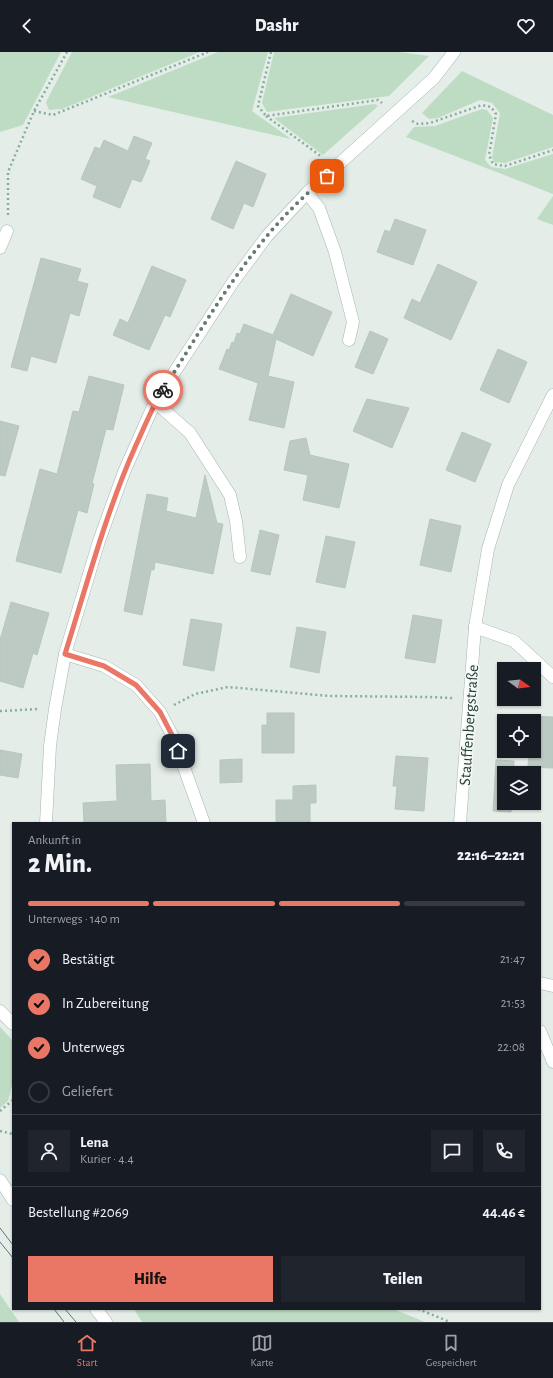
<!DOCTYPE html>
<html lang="de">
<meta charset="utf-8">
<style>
:root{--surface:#171b24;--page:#20242c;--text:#f1f3f6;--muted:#9ea1a6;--line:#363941;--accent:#ea7765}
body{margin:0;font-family:"Alegreya Sans",sans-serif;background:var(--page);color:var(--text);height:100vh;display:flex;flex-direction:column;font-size:15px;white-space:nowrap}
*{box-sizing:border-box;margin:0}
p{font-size:13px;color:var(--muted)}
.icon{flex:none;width:22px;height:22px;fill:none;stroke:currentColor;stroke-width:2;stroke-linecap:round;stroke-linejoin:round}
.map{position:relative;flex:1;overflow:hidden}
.details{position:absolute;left:12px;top:770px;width:529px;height:488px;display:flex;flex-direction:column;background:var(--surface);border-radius:0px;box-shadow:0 1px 3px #0004}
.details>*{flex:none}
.needle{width:26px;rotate:105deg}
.fabs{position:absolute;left:497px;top:610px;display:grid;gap:8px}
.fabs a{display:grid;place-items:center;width:44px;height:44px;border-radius:0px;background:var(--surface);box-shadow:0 1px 3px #0004;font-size:20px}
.pin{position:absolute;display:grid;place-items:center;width:34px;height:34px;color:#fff;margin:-17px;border-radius:8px;box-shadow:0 2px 6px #0006}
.courier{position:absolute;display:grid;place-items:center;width:40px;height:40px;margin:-20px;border:3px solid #ea7765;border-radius:50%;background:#fff;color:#222;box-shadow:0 1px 5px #0007}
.head em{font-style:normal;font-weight:800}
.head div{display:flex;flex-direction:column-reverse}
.head{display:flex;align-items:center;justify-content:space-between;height:68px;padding:0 16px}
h1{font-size:26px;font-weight:800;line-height:30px}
.bar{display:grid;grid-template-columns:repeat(4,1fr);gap:6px 4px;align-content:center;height:48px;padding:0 16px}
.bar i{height:5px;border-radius:3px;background:var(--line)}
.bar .active{background:var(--accent)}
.bar p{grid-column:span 4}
.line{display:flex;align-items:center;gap:10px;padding:0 16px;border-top:1px solid var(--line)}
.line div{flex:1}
.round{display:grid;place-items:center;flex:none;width:42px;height:42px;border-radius:0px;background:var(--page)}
ol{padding:0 16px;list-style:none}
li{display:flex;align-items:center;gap:12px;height:44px}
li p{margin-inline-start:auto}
li .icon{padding:4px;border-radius:50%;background:var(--accent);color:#111;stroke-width:4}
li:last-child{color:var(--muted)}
li i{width:22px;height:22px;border:2px solid var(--line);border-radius:50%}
.primary-button{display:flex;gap:8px;margin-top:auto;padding:8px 16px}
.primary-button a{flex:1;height:46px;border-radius:0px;background:var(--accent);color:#111;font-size:16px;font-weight:800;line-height:46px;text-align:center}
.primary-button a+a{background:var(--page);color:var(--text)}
header{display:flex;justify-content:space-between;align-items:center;height:52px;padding:0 16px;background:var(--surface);font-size:18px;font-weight:800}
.tabs{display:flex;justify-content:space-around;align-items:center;height:56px;border-top:1px solid var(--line);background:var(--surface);font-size:11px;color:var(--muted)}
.tabs a{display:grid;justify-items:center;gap:2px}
.tabs .active{color:var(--accent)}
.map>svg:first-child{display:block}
.green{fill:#bedcc3}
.building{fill:#bccac3;stroke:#b7c6be}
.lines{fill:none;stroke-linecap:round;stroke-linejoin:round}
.minor-casing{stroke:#a7b5ae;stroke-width:13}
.tertiary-casing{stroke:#a7b5ae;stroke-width:13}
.path{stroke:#86ae9d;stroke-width:2.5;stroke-dasharray:2 3;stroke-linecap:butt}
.minor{stroke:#fff;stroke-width:12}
.tertiary{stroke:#fff;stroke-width:12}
.tram{stroke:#5f786f;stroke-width:1}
.done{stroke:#677b73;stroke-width:4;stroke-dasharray:0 7.2}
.route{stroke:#ea7765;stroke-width:5}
.labels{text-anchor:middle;stroke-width:3;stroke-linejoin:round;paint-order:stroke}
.street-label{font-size:16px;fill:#243d34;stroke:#f4f9f6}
</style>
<header><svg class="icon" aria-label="back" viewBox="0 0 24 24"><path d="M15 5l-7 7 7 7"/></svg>Dashr<svg class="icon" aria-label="heart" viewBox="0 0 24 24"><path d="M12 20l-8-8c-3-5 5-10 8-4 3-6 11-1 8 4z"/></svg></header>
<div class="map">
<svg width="553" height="1270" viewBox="0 0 553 1270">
<rect width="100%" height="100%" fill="#e4ede8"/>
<g class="green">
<path d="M0 0H61L23 73 0 80Z"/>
<path d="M72 0H200L62 57 49 58 46 50Z"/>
<path d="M218 0H268L252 59 291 87 108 45Z"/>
<path d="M274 0H399L429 4 389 44 267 60 262 51Z"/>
<path d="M462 19 553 63V95L505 111 494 110 492 106 500 61 492 51 480 48 438 66 429 67 422 61Z"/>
<path d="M375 52 378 54 323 103 274 66Z"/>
<path d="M482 57 487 58 493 66 485 108 491 115 505 117 553 102V142L406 85 414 75 435 74Z"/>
<path d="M553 144V173L537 167Z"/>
<path d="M0 975 13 989V1029L8 1049 0 1056Z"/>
<path d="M0 1242 19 1270H0Z"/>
<path d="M134 1257H393L425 1270H142Z"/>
</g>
<g class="building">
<path d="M134 84 152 91 145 107 150 109 141 130 132 127 120 156 93 145 97 134 81 127 95 95 100 97 104 88 128 99Z"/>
<path d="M236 109 266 122 253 155 244 151 233 177 211 167Z"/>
<path d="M395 167 426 178 413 213 377 200 385 178 390 180Z"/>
<path d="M41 206 81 217 77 229 88 232 79 264 70 261 56 311 31 304 27 319 11 315Z"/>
<path d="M438 212 477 230 451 288 404 266 412 247 420 251Z"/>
<path d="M152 214 186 228 170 265 165 263 149 298 113 283 120 267 128 271Z"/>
<path d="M291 242 332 260 313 304 276 287 268 324 294 330 284 376 249 368 258 331 219 317 227 297 229 298 232 290 234 291 237 281 240 282 244 272 273 283Z"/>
<path d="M370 279 388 287 373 322 355 315Z"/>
<path d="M498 297 527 310 509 351 480 338Z"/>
<path d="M89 324 124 333 113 378 106 377 92 431 94 432 87 461 78 458 61 521 16 509 40 417 57 422 73 359 79 360Z"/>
<path d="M367 347 409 356 392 396 353 379Z"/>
<path d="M0 369 19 374 5 424 0 423Z"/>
<path d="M462 380 491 392 475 430 446 418Z"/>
<path d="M306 386 310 403 349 412 339 456 303 448 308 423 284 418 290 389Z"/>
<path d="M205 423 217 471 223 472 213 522 155 510 154 518H151L142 563 124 559 147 442 168 446 166 459 196 466Z"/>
<path d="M430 467 461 474 451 520 420 513Z"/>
<path d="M260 478 279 483 270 523 251 519Z"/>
<path d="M326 484 355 490 345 536 316 530Z"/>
<path d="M11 550 49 561 37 603 33 601 23 636 0 629V588Z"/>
<path d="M413 563 442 568 435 611 405 606Z"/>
<path d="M191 567 222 572 214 619 183 613Z"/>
<path d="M297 575 326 580 319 621 290 615Z"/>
<path d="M267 661H294V701H262V673H267Z"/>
<path d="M531 664 553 665V716L528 715 529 699H534V669H531Z"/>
<path d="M0 698 22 702 18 726 0 723Z"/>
<path d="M396 704 428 706 424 759 395 757 397 734H393Z"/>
<path d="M242 707V730L220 731V708Z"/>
<path d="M496 708 514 709V721H504V751H512L511 760 493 759Z"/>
<path d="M150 712 151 749 165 748 166 771H84L83 751 117 749 116 713Z"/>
<path d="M316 733V751H310V771H276V748H293V734Z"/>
</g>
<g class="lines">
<g class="minor-casing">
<g id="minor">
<path d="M307 141 319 156 335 200 353 270 349 288"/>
<path d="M0 196 7 179"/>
<path d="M155 350 190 381 230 443 236 469 240 505"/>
<path d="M475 575 514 589 553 625"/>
<path d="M65 602 104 614 136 633 160 660 173 685 204 771"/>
<path d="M46 771 50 694 55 657 65 602 99 489 124 420 155 350 233 230 267 184 307 141 434 26 454 0"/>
<path d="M460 771 475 575 488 497 508 433 553 343"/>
<path d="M540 931 553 934"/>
<path d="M0 959 13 972"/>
<path d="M540 979 553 1010"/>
</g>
</g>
<g class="tertiary-casing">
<g id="tertiary">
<path d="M0 1128 13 1148"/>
<path d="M96 1257 106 1270"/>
</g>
</g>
<g class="path">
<path d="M271 0 258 54 266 64 378 48 382 51"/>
<path d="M34 59 53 63 208 0"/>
<path d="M266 64 322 105"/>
<path d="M412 69 418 72 430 71 482 53 491 55 496 62 489 103 493 112 505 114 553 98"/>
<path d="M8 163V120L34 59 67 0"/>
<path d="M174 653 195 642 228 635 330 644 429 645 453 646"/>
<path d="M0 659 39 657"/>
<path d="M0 1059 13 1048"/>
<path d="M0 1079 13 1082"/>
<path d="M418 1257 450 1270"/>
</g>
<use href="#minor" class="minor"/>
<use href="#tertiary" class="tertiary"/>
<g class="tram">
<path d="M0 1176 13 1193"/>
<path d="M0 1190 13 1206"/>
<path d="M54 1257 64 1270"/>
<path d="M65 1257 76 1270"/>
</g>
</g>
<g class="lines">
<path class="done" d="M163 338C196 286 227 232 267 184 285 162 306 142 327 124"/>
<path class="route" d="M163 338C152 355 145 374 136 393 106 460 87 532 65 602L104 614 136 633 160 660 173 685 178 699"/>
</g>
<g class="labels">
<g class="street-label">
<text transform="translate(468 673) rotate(-86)" y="6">Stauffenbergstraße</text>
</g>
</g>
</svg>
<div class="fabs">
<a><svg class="needle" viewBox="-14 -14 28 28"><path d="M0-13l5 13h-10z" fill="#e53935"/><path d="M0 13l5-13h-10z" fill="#9ea1a6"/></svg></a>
<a><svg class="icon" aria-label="locate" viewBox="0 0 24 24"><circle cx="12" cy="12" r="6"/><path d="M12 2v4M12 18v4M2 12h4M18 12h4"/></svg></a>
<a><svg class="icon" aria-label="layers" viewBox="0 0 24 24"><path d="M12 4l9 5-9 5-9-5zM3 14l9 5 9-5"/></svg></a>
</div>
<div class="pin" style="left:327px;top:124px;background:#ea580c"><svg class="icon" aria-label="bag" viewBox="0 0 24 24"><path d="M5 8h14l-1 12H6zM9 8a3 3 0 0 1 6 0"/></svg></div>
<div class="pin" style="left:178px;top:699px;background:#1f2937"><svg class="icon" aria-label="home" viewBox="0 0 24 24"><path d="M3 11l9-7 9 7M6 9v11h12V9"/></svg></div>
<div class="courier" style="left:163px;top:338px"><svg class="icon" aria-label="bike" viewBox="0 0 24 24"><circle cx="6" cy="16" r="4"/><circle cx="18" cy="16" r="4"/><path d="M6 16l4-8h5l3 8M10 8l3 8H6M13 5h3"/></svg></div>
<section class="details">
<div class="head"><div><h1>2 Min.</h1><p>Ankunft in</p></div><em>22:16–22:21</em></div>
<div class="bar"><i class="active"></i><i class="active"></i><i class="active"></i><i></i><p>Unterwegs · 140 m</p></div>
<ol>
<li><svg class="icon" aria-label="check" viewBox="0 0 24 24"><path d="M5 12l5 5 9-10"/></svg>Bestätigt<p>21:47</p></li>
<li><svg class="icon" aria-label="check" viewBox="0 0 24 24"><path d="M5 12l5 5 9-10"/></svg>In Zubereitung<p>21:53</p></li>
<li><svg class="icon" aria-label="check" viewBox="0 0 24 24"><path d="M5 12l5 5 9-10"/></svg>Unterwegs<p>22:08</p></li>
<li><i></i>Geliefert</li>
</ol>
<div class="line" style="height:72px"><a class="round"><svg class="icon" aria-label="person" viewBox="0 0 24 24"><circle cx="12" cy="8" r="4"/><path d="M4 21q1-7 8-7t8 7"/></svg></a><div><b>Lena</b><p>Kurier · 4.4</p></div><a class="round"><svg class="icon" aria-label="chat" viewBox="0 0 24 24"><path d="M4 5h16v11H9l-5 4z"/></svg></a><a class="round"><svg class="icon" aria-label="phone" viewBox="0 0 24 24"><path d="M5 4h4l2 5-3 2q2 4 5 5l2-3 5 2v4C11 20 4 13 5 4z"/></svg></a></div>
<div class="line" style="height:52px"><div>Bestellung #2069</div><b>44.46 €</b></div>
<div class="primary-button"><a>Hilfe</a><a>Teilen</a></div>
</section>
</div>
<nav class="tabs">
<a class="active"><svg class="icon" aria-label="home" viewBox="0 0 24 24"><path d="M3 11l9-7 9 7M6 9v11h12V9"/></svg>Start</a>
<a><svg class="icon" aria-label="map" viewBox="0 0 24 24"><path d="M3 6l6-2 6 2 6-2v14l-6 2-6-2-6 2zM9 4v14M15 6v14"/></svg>Karte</a>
<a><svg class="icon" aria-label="saved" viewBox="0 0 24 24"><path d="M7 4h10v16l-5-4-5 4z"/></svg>Gespeichert</a>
</nav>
